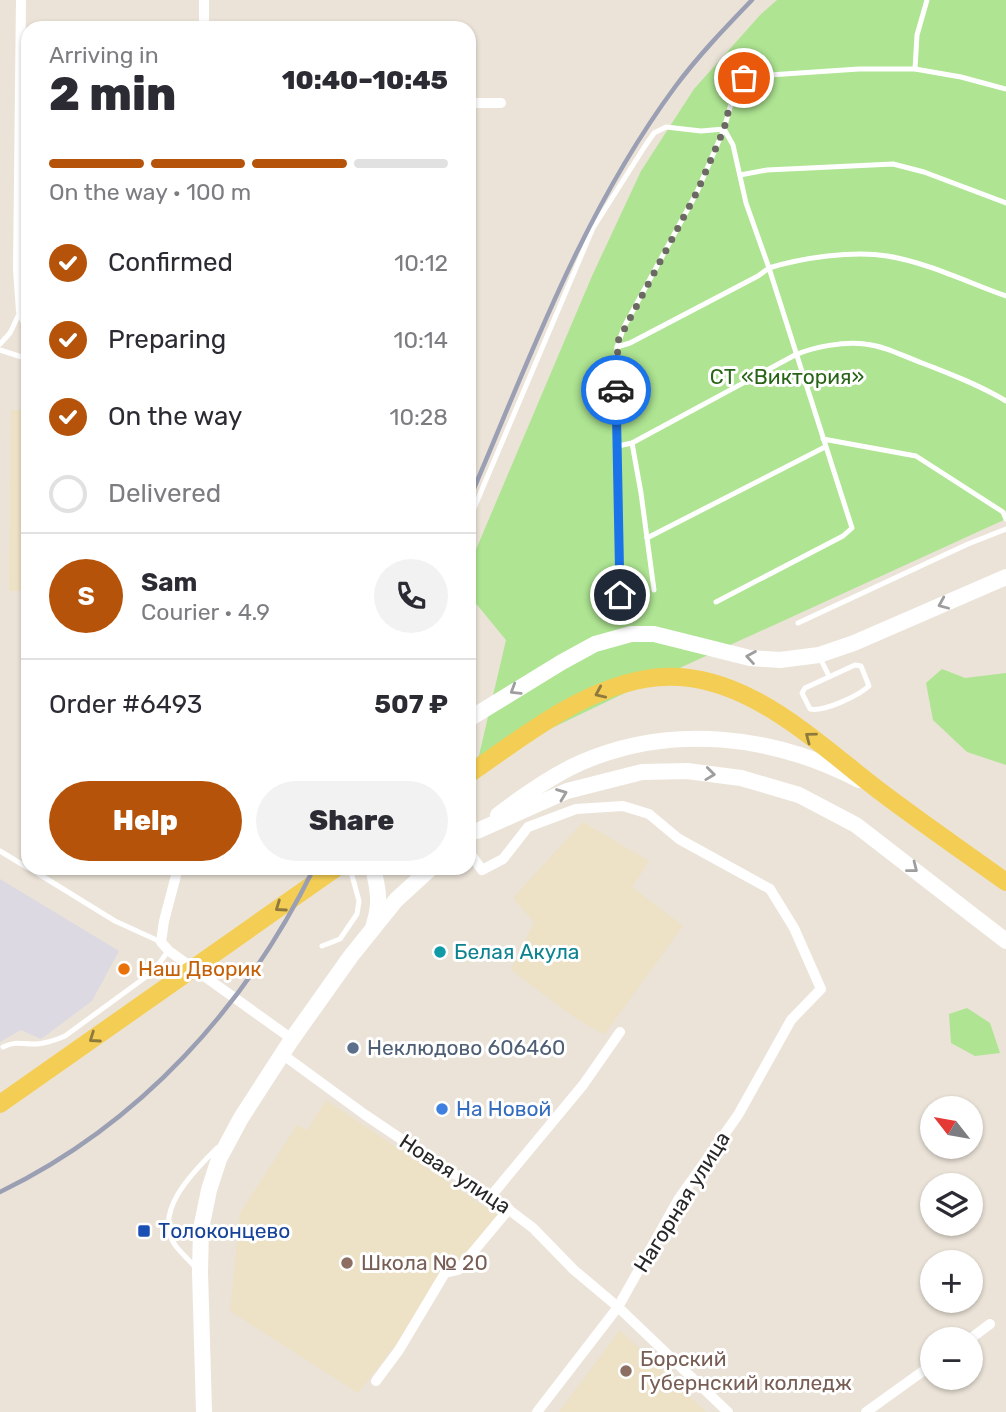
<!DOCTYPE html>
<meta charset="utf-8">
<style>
:root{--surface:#fff;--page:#f2f2f3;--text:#2b2b33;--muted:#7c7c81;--line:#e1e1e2;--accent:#b45309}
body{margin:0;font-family:Rubik,sans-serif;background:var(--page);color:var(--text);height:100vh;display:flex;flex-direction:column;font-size:26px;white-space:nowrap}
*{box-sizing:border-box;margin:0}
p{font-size:23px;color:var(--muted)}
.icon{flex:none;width:38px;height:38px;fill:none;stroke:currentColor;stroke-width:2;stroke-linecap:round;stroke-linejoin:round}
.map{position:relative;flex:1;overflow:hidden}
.panel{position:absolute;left:21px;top:21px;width:455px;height:854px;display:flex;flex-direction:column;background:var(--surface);border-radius:21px;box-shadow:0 2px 5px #0004}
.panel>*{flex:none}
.needle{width:46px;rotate:301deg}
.tools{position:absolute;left:920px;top:1096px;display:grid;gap:14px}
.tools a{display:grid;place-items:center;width:63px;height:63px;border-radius:50%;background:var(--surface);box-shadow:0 2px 5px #0004;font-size:35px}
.pin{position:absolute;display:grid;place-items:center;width:60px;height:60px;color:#fff;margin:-30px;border:4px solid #fff;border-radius:50%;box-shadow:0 2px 7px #0007}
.courier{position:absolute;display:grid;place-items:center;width:70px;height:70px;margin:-35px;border:5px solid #1a73e8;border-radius:50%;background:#fff;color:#222;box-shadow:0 2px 9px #0007}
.headline em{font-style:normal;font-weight:800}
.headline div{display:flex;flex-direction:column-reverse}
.headline{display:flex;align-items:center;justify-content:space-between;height:119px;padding:0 28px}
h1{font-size:46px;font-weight:800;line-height:52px}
.bar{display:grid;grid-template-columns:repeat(4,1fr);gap:10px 7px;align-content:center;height:84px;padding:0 28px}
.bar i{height:9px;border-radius:5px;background:var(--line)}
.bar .selected{background:var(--accent)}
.bar p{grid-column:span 4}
.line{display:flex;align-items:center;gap:18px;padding:0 28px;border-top:2px solid var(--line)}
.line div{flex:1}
.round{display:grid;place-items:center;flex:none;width:74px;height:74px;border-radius:37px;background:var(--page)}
ol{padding:0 28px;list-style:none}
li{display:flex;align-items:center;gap:21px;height:77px}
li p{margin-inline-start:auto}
li .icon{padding:7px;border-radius:50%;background:var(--accent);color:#fff;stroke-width:4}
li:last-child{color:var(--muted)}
li i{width:38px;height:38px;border:4px solid var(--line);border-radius:50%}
.action{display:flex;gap:14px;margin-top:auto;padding:14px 28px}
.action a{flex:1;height:80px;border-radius:42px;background:var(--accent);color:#fff;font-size:28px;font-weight:800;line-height:80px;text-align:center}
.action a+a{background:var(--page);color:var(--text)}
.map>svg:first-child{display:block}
.industrial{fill:#dcd9e2}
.education{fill:#ede1c6}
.green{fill:#aee492}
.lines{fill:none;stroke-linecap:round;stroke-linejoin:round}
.lane{stroke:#fff;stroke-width:5}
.street{stroke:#fff;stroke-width:10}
.secondary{stroke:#fff;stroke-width:16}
.primary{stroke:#f4ce54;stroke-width:18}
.rail{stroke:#9b9fb3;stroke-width:4.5}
.oneway{stroke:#9e9e9e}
.oneway2{stroke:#8e7a3e}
.done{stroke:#6c6965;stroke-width:7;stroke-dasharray:0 12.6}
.route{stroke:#1a73e8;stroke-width:9}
.culture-dot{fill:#0f9aa8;stroke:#fff;stroke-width:2.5}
.food-dot{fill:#e8710a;stroke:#fff;stroke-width:2.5}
.service-dot{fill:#5c6f8a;stroke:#fff;stroke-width:2.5}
.shop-dot{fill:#3f7fe0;stroke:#fff;stroke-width:2.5}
.transit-dot{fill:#1a4fb4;stroke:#fff;stroke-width:2.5}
.education-dot{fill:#8d6e63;stroke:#fff;stroke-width:2.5}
.labels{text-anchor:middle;stroke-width:6;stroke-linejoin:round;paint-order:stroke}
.park-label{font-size:21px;fill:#286517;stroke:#fff}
.culture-label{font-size:21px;fill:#0d838f;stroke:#fff;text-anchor:start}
.food-label{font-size:21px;fill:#c56008;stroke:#fff;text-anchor:start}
.service-label{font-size:21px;fill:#4e5e75;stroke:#fff;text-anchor:start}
.shop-label{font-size:21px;fill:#366cbe;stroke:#fff;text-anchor:start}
.street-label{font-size:21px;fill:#272727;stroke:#fff}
.transit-label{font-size:21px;fill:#164399;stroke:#fff;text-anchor:start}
.education-label{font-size:21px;fill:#785e54;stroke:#fff;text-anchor:start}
</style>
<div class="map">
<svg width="1006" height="1412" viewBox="0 0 1006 1412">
<rect width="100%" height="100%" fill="#ebe3d8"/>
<path class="industrial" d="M0 879 119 951 92 1001 41 1039 21 1030 0 1042Z"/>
<g class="education">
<path d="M11 410H28V591H9Z"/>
<path d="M583 822 649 861 632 887 683 926 604 1035 571 1015 511 970 534 922 513 898Z"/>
<path d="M326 1100 497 1215 358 1393 230 1311 240 1213 297 1125 307 1130Z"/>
<path d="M620 1330 706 1412H559Z"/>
</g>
<g class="green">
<path d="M777 0H1006V519L627 692 477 764 506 640 469 595V566L592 276 641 171 694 89 761 14Z"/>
<path d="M942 669 965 678 1006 673V765L967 752 933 720 926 683Z"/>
<path d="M967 1008 990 1023 1000 1053 975 1056 951 1043 949 1014Z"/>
</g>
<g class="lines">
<g class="lane">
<path d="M915 69 917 35 927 0"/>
<path d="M740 175 767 170 893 164 924 172 1006 203"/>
<path d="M0 344 10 333 20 312"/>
<path d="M617 347 630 343 758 276 769 268 852 528 843 536 716 602"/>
<path d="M0 350 28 359"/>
<path d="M823 439 916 456 1003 512 1006 519"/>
<path d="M632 443 641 493 654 590"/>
<path d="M618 446 632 443 795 355C814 347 844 341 865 344 885 346 903 356 922 363 951 374 979 385 1006 401"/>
<path d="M469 520 593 228 645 146 654 133 666 127 701 131 724 129 733 145 746 203 769 268C801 258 853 250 887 256 926 262 969 283 1006 296"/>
<path d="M647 538 825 447"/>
<path d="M620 595 615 377 617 347 624 327 697 192 724 129 737 82 754 76 859 69H915L961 77 1006 89"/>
<path d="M798 623 968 544 1006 529"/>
<path d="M820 658 829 676"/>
<path d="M855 665 861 666 869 686C858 696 824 712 810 709L802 693 805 688Z"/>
<path d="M0 851 28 868"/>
<path d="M29 868 115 921 161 942"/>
<path d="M322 946 340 939 357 914 359 901 350 868"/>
<path d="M3 1047C18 1040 22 1045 37 1044 47 1043 56 1040 65 1036L154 971 168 951"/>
<path d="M197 1269C190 1261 181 1253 175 1245 152 1211 195 1170 217 1148"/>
</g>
<g class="street">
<path d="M21 0 18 270 21 311 28 327"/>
<path d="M204 28V0"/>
<path d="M469 103H501"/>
<path d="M469 852 482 870 503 859 528 827 576 809 623 806 649 814 679 839 770 889 794 928 821 989 791 1020 738 1115 678 1200 618 1307 537 1412"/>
<path d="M178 868 164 921 161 942 169 951 292 1039"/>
<path d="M282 1054 364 1114 441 1166 491 1196 533 1228 574 1270 618 1307 728 1412"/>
<path d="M491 1196 583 1085 620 1032"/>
<path d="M970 1339 990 1324"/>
<path d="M376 1381 399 1350 445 1273 458 1270 509 1209"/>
<path d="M866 1412 933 1364"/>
</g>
<g class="secondary">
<path d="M469 719 562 662 595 644 631 634H654L750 658 780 660 819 655 854 643 1006 577"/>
<path d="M498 815C523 796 551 776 580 763 671 723 773 735 859 780"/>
<path d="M477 831 567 791 642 772 687 771 741 778 799 795 856 825 1006 941"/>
<path d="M373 868C378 888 381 904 374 924"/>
<path d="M204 1412 200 1272 201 1229 209 1190 219 1159 241 1118 292 1039 351 956 396 900 431 868"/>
</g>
<g class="primary">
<path d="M469 774C523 737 579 691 645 679 737 662 814 741 881 792 922 823 964 852 1006 882"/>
<path d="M0 1104 336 868"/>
</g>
<g class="rail">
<path d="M469 500C530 358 582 213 675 87 698 56 725 28 752 0"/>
<path d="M0 1192C140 1124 246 1007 314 868"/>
</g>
</g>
<defs><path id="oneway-chevron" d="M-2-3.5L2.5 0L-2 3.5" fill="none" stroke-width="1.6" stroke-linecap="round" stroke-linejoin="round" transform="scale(1.75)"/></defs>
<g class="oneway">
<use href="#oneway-chevron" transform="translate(943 604) rotate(157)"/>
<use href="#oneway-chevron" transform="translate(751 657) rotate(-171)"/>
<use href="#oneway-chevron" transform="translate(515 690) rotate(148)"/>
<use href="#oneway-chevron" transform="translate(710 774) rotate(7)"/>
<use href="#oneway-chevron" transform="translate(562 794) rotate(-21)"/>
<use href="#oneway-chevron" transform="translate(913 868) rotate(38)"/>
</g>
<g class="oneway2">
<use href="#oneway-chevron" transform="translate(600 693) rotate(156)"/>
<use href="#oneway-chevron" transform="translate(810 737) rotate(-143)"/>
<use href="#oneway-chevron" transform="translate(280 907) rotate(145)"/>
<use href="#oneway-chevron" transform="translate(94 1038) rotate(145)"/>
</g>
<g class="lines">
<path class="done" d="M616 390 618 341 697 192 724 129 734 88 737 82 744 78"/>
<path class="route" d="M616 390 620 595"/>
</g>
<circle class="culture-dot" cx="440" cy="952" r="7"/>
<circle class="food-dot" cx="124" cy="969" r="7"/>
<circle class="service-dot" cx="353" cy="1048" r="7"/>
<circle class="shop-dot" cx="442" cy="1109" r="7"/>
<rect class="transit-dot" x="137" y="1224" width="14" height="14" rx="3.5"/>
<g class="education-dot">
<circle cx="347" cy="1263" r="7"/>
<circle cx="626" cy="1371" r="7"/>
</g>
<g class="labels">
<g class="park-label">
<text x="787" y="384">СТ «Виктория»</text>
</g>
<g class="culture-label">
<text x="454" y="959">Белая Акула</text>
</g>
<g class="food-label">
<text x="138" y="976">Наш Дворик</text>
</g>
<g class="service-label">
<text x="367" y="1055">Неклюдово 606460</text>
</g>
<g class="shop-label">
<text x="456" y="1116">На Новой</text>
</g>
<g class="street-label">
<text transform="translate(455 1174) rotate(33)" y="7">Новая улица</text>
<text transform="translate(682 1202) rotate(-58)" y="7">Нагорная улица</text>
</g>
<g class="transit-label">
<text x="158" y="1238">Толоконцево</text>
</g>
<g class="education-label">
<text x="361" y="1270">Школа № 20</text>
<text x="640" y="1366">Борский<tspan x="640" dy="24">Губернский колледж</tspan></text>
</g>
</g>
</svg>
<div class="tools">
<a><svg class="needle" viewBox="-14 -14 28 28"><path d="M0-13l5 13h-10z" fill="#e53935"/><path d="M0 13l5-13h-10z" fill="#7c7c81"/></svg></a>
<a><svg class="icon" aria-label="layers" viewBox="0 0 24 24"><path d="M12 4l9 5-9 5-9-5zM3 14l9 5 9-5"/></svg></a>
<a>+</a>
<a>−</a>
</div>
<div class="pin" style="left:744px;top:78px;background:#ea580c"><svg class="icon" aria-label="bag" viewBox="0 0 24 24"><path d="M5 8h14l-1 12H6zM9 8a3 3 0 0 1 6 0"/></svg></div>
<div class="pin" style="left:620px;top:595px;background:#1f2937"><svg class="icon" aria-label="home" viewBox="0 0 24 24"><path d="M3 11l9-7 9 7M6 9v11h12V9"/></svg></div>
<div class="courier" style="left:616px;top:390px"><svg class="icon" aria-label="car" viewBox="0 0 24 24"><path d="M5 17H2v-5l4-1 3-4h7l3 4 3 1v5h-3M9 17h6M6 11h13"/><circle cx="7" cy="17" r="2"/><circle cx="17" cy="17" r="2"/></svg></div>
<section class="panel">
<div class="headline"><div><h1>2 min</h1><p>Arriving in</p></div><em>10:40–10:45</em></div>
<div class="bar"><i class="selected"></i><i class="selected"></i><i class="selected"></i><i></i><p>On the way · 100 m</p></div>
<ol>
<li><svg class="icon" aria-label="check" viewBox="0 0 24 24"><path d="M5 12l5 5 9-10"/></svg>Confirmed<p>10:12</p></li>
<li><svg class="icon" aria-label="check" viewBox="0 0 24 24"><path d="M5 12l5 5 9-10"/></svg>Preparing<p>10:14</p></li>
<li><svg class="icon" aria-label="check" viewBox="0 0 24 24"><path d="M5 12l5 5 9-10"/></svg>On the way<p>10:28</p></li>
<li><i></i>Delivered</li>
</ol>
<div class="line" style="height:126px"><b class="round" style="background:var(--accent);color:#fff">S</b><div><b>Sam</b><p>Courier · 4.9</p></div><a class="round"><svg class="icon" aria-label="phone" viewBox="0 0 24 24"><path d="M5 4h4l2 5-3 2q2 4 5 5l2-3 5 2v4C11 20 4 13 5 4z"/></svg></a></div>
<div class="line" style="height:91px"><div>Order #6493</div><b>507 ₽</b></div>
<div class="action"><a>Help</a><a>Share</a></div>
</section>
</div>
